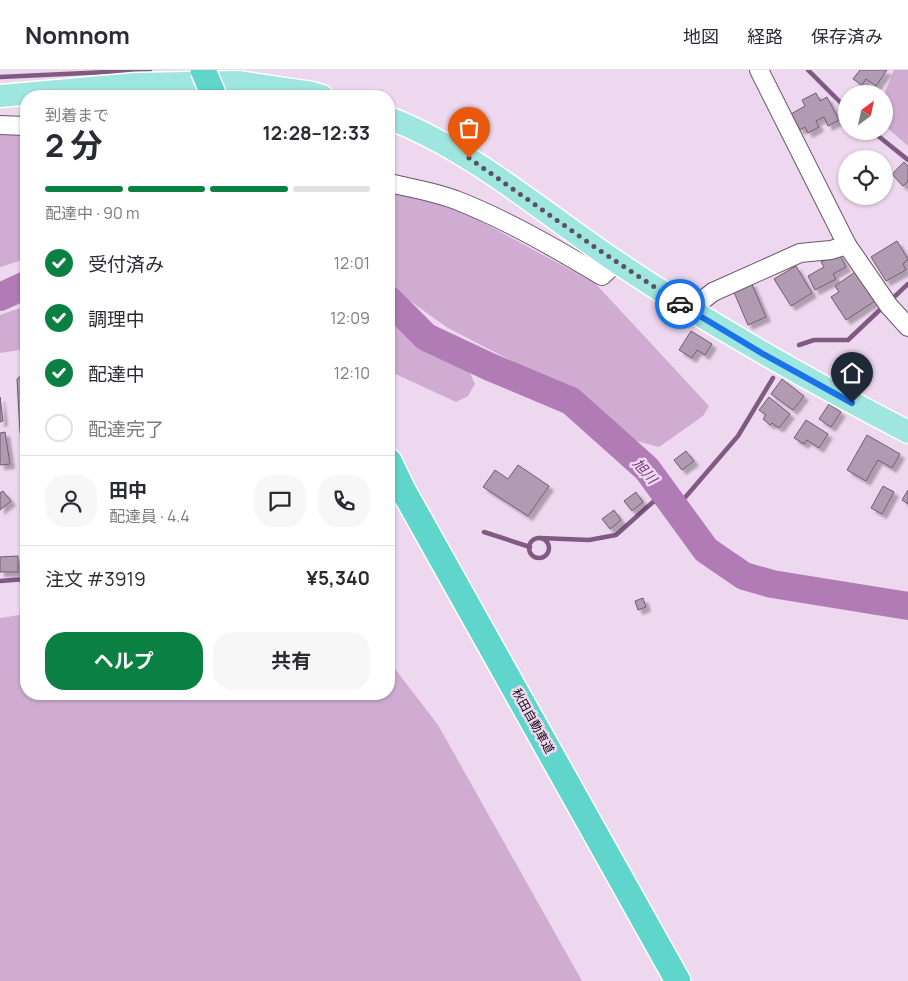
<!DOCTYPE html>
<html lang="ja">
<meta charset="utf-8">
<style>
:root{--surface:#fff;--page:#f7f7f7;--text:#2b2b33;--muted:#7c7c81;--line:#e1e1e2;--accent:#0b8043}
body{margin:0;font-family:Manrope,"Noto Sans JP",sans-serif;background:var(--page);color:var(--text);height:100vh;display:flex;flex-direction:column;font-size:19px;white-space:nowrap}
*{box-sizing:border-box;margin:0}
p{font-size:16px;color:var(--muted)}
.icon{flex:none;width:28px;height:28px;fill:none;stroke:currentColor;stroke-width:2;stroke-linecap:round;stroke-linejoin:round}
.map{position:relative;flex:1;overflow:hidden}
.sheet{position:absolute;left:20px;top:20px;width:375px;height:610px;display:flex;flex-direction:column;background:var(--surface);border-radius:20px;box-shadow:0 1px 4px #0004}
.sheet>*{flex:none}
.needle{width:32px;rotate:33deg}
.buttons{position:absolute;left:838px;top:15px;display:grid;gap:10px}
.buttons a{display:grid;place-items:center;width:55px;height:55px;border-radius:50%;background:var(--surface);box-shadow:0 1px 4px #0004;font-size:25px}
.pin{position:absolute;display:grid;place-items:center;width:42px;height:42px;color:#fff;margin:-51px -21px;border-radius:50% 50% 50% 0;rotate:-45deg;box-shadow:0 0 5px #0007}
.pin .icon{rotate:45deg}
.courier{position:absolute;display:grid;place-items:center;width:50px;height:50px;margin:-25px;border:4px solid #1a73e8;border-radius:50%;background:#fff;color:#222;box-shadow:0 1px 6px #0007}
.headline em{font-style:normal;font-weight:700}
.headline div{display:flex;flex-direction:column-reverse}
.headline{display:flex;align-items:center;justify-content:space-between;height:85px;padding:0 25px}
h1{font-size:32px;font-weight:700;line-height:38px}
.bar{display:grid;grid-template-columns:repeat(4,1fr);gap:8px 5px;align-content:center;height:60px;padding:0 25px}
.bar i{height:6px;border-radius:4px;background:var(--line)}
.bar .selected{background:var(--accent)}
.bar p{grid-column:span 4}
.line{display:flex;align-items:center;gap:12px;padding:0 25px;border-top:1px solid var(--line)}
.line div{flex:1}
.round{display:grid;place-items:center;flex:none;width:52px;height:52px;border-radius:20px;background:var(--page)}
ol{padding:0 25px;list-style:none}
li{display:flex;align-items:center;gap:15px;height:55px}
li p{margin-inline-start:auto}
li .icon{padding:5px;border-radius:50%;background:var(--accent);color:#fff;stroke-width:4}
li:last-child{color:var(--muted)}
li i{width:28px;height:28px;border:2px solid var(--line);border-radius:50%}
.action{display:flex;gap:10px;margin-top:auto;padding:10px 25px}
.action a{flex:1;height:58px;border-radius:20px;background:var(--accent);color:#fff;font-size:20px;font-weight:700;line-height:58px;text-align:center}
.action a+a{background:var(--page);color:var(--text)}
header{display:flex;align-items:center;gap:30px;box-sizing:border-box;height:70px;padding:0 25px;background:var(--surface);border-bottom:1px solid var(--line)}
header strong{font-size:24px}
nav{display:flex;gap:28px;margin-inline-start:auto;font-size:18px}
.map>svg:first-child{display:block}
.green{fill:#d0acd2}
.lines{fill:none;stroke-linecap:round;stroke-linejoin:round}
.stream{stroke:#815a84;stroke-width:4.5}
.river{stroke:#b17cb5;stroke-width:28}
.building{fill:#b19bb2;stroke:#705d71;filter:url(#shadow)}
.minor-casing{stroke:#6b576b;stroke-width:20}
.major-casing{stroke:#fff;stroke-width:25}
.highway-casing{stroke:#fff;stroke-width:28}
.minor{stroke:#fff;stroke-width:18}
.major{stroke:#a0e6e0;stroke-width:22}
.highway{stroke:#60d5cc;stroke-width:25}
.highway-bridge-casing{stroke:#fff;stroke-width:28;stroke-linecap:butt}
.highway-bridge{stroke:#60d5cc;stroke-width:25}
.done{stroke:#5e515f;stroke-width:5;stroke-dasharray:0 9}
.route{stroke:#1a73e8;stroke-width:6}
.labels{text-anchor:middle;stroke-width:5;stroke-linejoin:round;paint-order:stroke}
.street-label{font-size:12px;fill:#100911;stroke:#eed8ef}
.water-label{font-size:14px;font-style:italic;fill:#7a377f;stroke:#eed8ef}
</style>
<header>
<strong>Nomnom</strong>
<nav><a>地図</a><a>経路</a><a>保存済み</a></nav>
</header>
<div class="map">
<svg width="908" height="911" viewBox="0 0 908 911">
<defs>
<filter id="shadow"><feDropShadow dx="4.5" dy="4.5" stdDeviation="1" flood-color="#0004"/></filter>
</defs>
<rect width="100%" height="100%" fill="#eed8ef"/>
<g class="green">
<path d="M894 0H908V76L884 55V24Z"/>
<path d="M26 53V189L0 197V57Z"/>
<path d="M389 122 458 139 595 213 709 336 703 346 659 377 629 369 572 322 448 258 389 216Z"/>
<path d="M26 236V279L0 283V245Z"/>
<path d="M389 251 469 301 475 314 468 326 456 332 389 301Z"/>
<path d="M26 544V624H389V591L438 655 582 911H0V548Z"/>
</g>
<g class="lines">
<g class="stream">
<path d="M808 0 846 38"/>
<path d="M0 7 150 0"/>
<path d="M872 61 908 90"/>
<path d="M891 230 908 214"/>
<path d="M799 275 814 270H848L885 235"/>
<path d="M676 438 738 366 773 308"/>
<path d="M484 462 530 477"/>
<path d="M540 468 589 470 616 465 653 432 669 428"/>
<circle cx="539" cy="478" r="10"/>
<path d="M0 511 26 509"/>
</g>
<g class="river">
<path d="M0 227 26 215"/>
<path d="M389 230 426 267 490 297 571 331 647 399 706 480 744 506 772 514 908 536"/>
</g>
</g>
<g class="building">
<path d="M860 0H887L876 16 866 9 862 15 853 9Z"/>
<path d="M816 23 820 31 827 27 839 50 828 56 824 47 816 51 819 57 808 63 805 57 800 60 791 44 805 36 802 30Z"/>
<path d="M904 92 908 96V111L903 116 892 104Z"/>
<path d="M897 171 908 189 903 194 906 200 886 211 871 187Z"/>
<path d="M839 183 846 197 833 204 836 209 815 220 808 206 824 197 821 192Z"/>
<path d="M796 196 812 223 791 236 774 209Z"/>
<path d="M855 202 875 231 846 250 831 227 839 222 835 216Z"/>
<path d="M751 212 766 247 748 255 733 220Z"/>
<path d="M691 261 712 274 705 285 697 280 692 288 679 280Z"/>
<path d="M26 301V363H20L17 309Z"/>
<path d="M782 309 804 326 793 340 771 324Z"/>
<path d="M0 327 3 351 0 352Z"/>
<path d="M769 327 790 344 779 358 772 353 770 355 763 349 766 345 759 340Z"/>
<path d="M829 334 841 342 831 357 819 349Z"/>
<path d="M806 350 828 364 819 378 807 370 804 374 794 368Z"/>
<path d="M5 362 10 394 0 395V363Z"/>
<path d="M867 365 900 384 892 398 878 390 866 411 847 400Z"/>
<path d="M686 381 694 391 682 400 674 390Z"/>
<path d="M518 395 549 416 528 446 483 417 495 400 508 409Z"/>
<path d="M883 416 894 422 882 444 871 438Z"/>
<path d="M908 420V434L902 430Z"/>
<path d="M3 421 11 431 0 440V423Z"/>
<path d="M636 422 643 432 632 441 624 431Z"/>
<path d="M614 440 621 450 610 459 602 449Z"/>
<path d="M24 451H26V471H23Z"/>
<path d="M18 486V502H0V487Z"/>
<path d="M643 528 646 537 638 540 635 531Z"/>
</g>
<g class="lines">
<g class="minor-casing">
<g id="minor">
<path d="M759 0 847 175 889 236 908 257"/>
<path d="M0 55 26 56"/>
<path d="M389 113C411 118 434 122 456 130 507 150 555 178 602 206L617 192"/>
<path d="M690 240 713 222 800 183 831 180 847 175"/>
</g>
</g>
<g class="major-casing">
<g id="major">
<path d="M0 26 136 14 238 12 312 23 322 26"/>
<path d="M389 48C474 81 543 143 618 193 711 255 808 310 908 362"/>
</g>
</g>
<g class="highway-casing">
<path id="highway" d="M389 391 403 420 678 911"/>
</g>
<use href="#minor" class="minor"/>
<use href="#major" class="major"/>
<use href="#highway" class="highway"/>
<g class="highway-bridge-casing">
<path id="highway-bridge" d="M203 0 214 26"/>
</g>
<use href="#highway-bridge" class="highway-bridge"/>
</g>
<g class="lines">
<path class="done" d="M469 88 599 180 680 234"/>
<path class="route" d="M680 234 763 284 852 333"/>
</g>
<g class="labels">
<g class="street-label">
<text transform="translate(533 651) rotate(61)" y="4">秋田自動車道</text>
</g>
<g class="water-label">
<text transform="translate(645 401) rotate(48)" y="5">旭川</text>
</g>
</g>
</svg>
<div class="buttons">
<a><svg class="needle" viewBox="-14 -14 28 28"><path d="M0-13l5 13h-10z" fill="#e53935"/><path d="M0 13l5-13h-10z" fill="#7c7c81"/></svg></a>
<a><svg class="icon" aria-label="locate" viewBox="0 0 24 24"><circle cx="12" cy="12" r="6"/><path d="M12 2v4M12 18v4M2 12h4M18 12h4"/></svg></a>
</div>
<div class="pin" style="left:469px;top:88px;background:#ea580c"><svg class="icon" aria-label="bag" viewBox="0 0 24 24"><path d="M5 8h14l-1 12H6zM9 8a3 3 0 0 1 6 0"/></svg></div>
<div class="pin" style="left:852px;top:333px;background:#1f2937"><svg class="icon" aria-label="home" viewBox="0 0 24 24"><path d="M3 11l9-7 9 7M6 9v11h12V9"/></svg></div>
<div class="courier" style="left:680px;top:234px"><svg class="icon" aria-label="car" viewBox="0 0 24 24"><path d="M5 17H2v-5l4-1 3-4h7l3 4 3 1v5h-3M9 17h6M6 11h13"/><circle cx="7" cy="17" r="2"/><circle cx="17" cy="17" r="2"/></svg></div>
<section class="sheet">
<div class="headline"><div><h1>2 分</h1><p>到着まで</p></div><em>12:28–12:33</em></div>
<div class="bar"><i class="selected"></i><i class="selected"></i><i class="selected"></i><i></i><p>配達中 · 90 m</p></div>
<ol>
<li><svg class="icon" aria-label="check" viewBox="0 0 24 24"><path d="M5 12l5 5 9-10"/></svg>受付済み<p>12:01</p></li>
<li><svg class="icon" aria-label="check" viewBox="0 0 24 24"><path d="M5 12l5 5 9-10"/></svg>調理中<p>12:09</p></li>
<li><svg class="icon" aria-label="check" viewBox="0 0 24 24"><path d="M5 12l5 5 9-10"/></svg>配達中<p>12:10</p></li>
<li><i></i>配達完了</li>
</ol>
<div class="line" style="height:90px"><a class="round"><svg class="icon" aria-label="person" viewBox="0 0 24 24"><circle cx="12" cy="8" r="4"/><path d="M4 21q1-7 8-7t8 7"/></svg></a><div><b>田中</b><p>配達員 · 4.4</p></div><a class="round"><svg class="icon" aria-label="chat" viewBox="0 0 24 24"><path d="M4 5h16v11H9l-5 4z"/></svg></a><a class="round"><svg class="icon" aria-label="phone" viewBox="0 0 24 24"><path d="M5 4h4l2 5-3 2q2 4 5 5l2-3 5 2v4C11 20 4 13 5 4z"/></svg></a></div>
<div class="line" style="height:65px"><div>注文 #3919</div><b>¥5,340</b></div>
<div class="action"><a>ヘルプ</a><a>共有</a></div>
</section>
</div>
